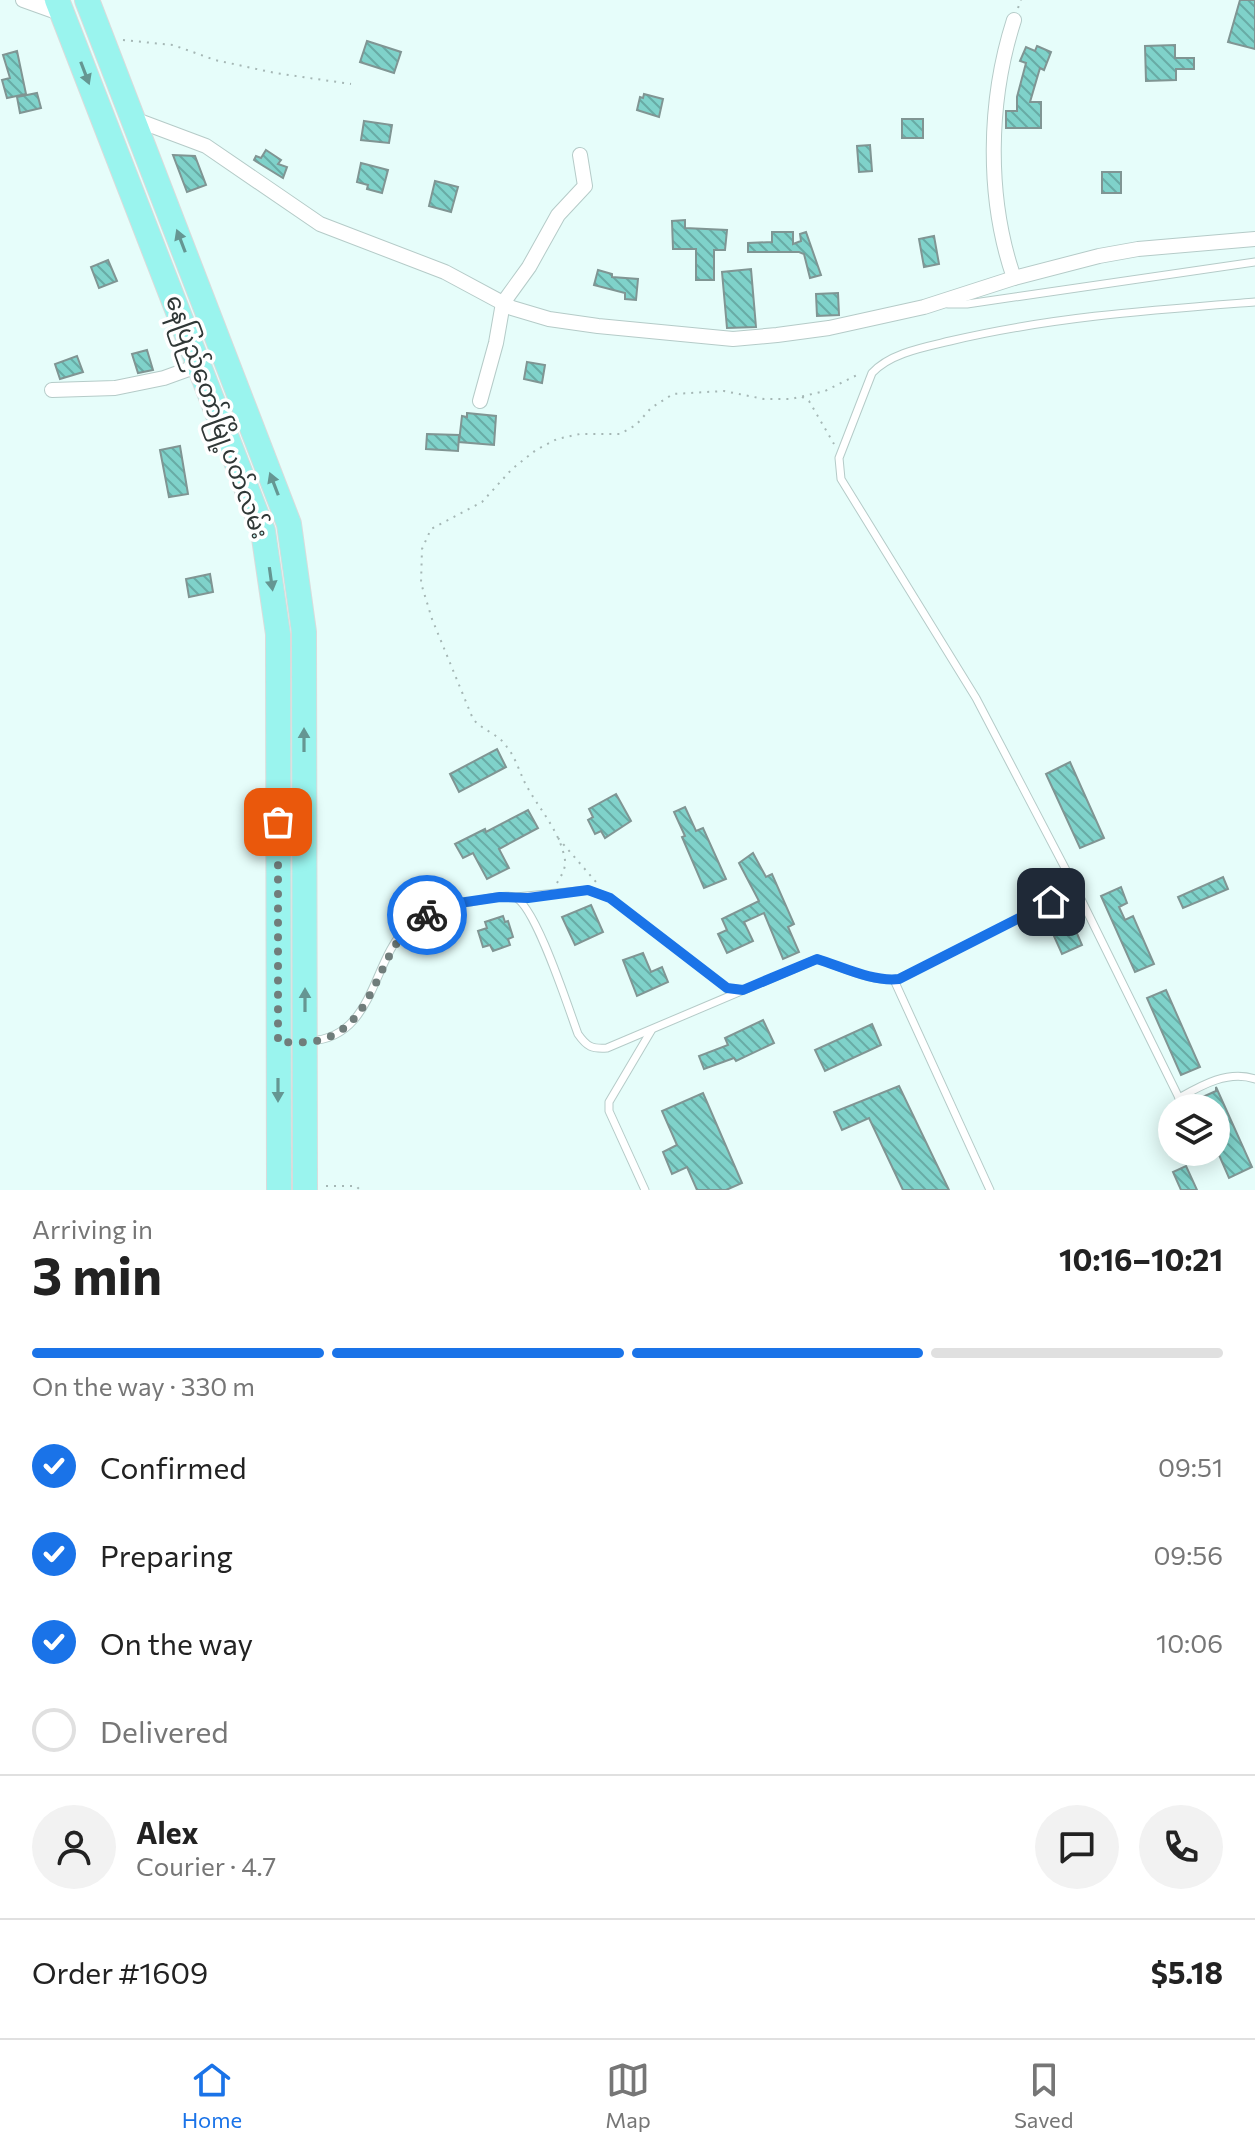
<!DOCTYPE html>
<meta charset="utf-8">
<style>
:root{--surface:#fff;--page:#f2f2f2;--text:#222;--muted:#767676;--line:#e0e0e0;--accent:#1a73e8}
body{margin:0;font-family:Commissioner,"Noto Sans Myanmar",sans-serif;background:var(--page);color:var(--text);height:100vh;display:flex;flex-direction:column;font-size:30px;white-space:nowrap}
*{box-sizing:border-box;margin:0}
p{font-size:26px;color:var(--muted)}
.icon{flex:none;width:44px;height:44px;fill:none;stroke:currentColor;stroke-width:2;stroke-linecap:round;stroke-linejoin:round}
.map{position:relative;height:1190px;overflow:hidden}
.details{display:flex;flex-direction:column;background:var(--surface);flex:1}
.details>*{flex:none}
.fabs{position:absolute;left:1158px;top:1094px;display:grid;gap:16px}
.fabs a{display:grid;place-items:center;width:72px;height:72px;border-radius:50%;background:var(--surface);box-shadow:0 4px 20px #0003;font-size:40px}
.pin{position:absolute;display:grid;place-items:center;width:68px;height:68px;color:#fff;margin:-34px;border-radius:16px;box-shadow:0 4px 12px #0006}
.courier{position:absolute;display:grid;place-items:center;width:80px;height:80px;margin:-40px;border:6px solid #1a73e8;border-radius:50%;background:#fff;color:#222;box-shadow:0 2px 10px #0007}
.summary em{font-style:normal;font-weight:700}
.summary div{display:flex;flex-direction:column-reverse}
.summary{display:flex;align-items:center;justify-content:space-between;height:136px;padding:0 32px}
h1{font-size:52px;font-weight:700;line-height:60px}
.bar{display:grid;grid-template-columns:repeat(4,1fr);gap:12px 8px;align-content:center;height:96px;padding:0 32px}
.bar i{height:10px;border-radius:6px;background:var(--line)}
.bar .current{background:var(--accent)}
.bar p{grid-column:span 4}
.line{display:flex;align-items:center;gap:20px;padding:0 32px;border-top:2px solid var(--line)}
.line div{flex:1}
.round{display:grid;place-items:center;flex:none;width:84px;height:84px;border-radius:42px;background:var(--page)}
ol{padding:0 32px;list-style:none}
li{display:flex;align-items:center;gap:24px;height:88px}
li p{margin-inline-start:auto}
li .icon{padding:8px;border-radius:50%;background:var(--accent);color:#fff;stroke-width:4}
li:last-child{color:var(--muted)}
li i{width:44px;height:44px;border:4px solid var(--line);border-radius:50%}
.tabs{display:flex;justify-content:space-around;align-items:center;height:112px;border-top:2px solid var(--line);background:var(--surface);font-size:22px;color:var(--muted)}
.tabs a{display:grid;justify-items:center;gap:4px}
.tabs .current{color:var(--accent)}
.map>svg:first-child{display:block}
.building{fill:url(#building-back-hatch);stroke:#809593;stroke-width:2}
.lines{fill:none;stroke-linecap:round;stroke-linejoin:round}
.lane-casing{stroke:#b5cbc8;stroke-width:9}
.street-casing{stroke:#b5cbc8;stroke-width:16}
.primary-casing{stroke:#dadbdb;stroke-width:26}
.path{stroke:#a5b7b5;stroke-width:2;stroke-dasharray:2 6;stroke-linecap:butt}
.lane{stroke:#fff;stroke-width:7}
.street{stroke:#fff;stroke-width:14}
.primary{stroke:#9af4ee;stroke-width:24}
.oneway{fill:#659692}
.done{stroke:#707d7b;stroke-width:8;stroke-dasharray:0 14.4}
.route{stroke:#1a73e8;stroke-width:10}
.labels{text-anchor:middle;stroke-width:7;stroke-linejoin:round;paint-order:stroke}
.street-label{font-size:24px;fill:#303837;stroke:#fff}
</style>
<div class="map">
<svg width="1255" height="1190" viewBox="0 0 1255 1190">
<defs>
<pattern id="building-back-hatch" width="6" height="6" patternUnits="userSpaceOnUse" patternTransform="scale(2)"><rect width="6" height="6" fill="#7fd2ca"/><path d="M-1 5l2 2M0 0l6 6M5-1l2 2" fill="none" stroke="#68aba5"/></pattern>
</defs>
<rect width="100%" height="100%" fill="#e6fdfa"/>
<g class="building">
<path d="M1240 0H1255V49L1228 42Z"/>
<path d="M367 41 401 52 394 73 360 62Z"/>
<path d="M1175 45V58H1194V69H1176V80L1146 81 1145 46Z"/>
<path d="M1037 46 1051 52 1044 70 1040 68 1030 102H1041V128H1006V111H1017V97L1026 63 1020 61 1026 47 1035 51Z"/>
<path d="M17 51 26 94 7 98 2 80 10 78 3 55Z"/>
<path d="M37 93 41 108 20 113 17 97Z"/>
<path d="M644 94 663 99 659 117 637 110 640 97 643 98Z"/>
<rect x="902" y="119" width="21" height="19"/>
<path d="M364 121 392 125 389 143 361 140Z"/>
<path d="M870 145 872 171 859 172 857 146Z"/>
<path d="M266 150 281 160 278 164 287 167 283 178 254 160 256 156 261 158Z"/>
<path d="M173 155 195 156 206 185 187 192Z"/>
<path d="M361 163 388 170 382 193 367 189 368 185 357 182Z"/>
<rect x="1102" y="172" width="19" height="21"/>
<path d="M435 181 458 187 451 212 429 206Z"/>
<path d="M685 220V228L727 230 725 250H714V280H696V249H673L672 221Z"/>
<path d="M772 232H793V244L801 241 800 234 806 232 821 275 810 278 804 254 799 252H748V243L772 242Z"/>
<path d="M934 236 939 264 924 267 919 239Z"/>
<path d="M108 260 117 281 99 288 91 267Z"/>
<path d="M751 269 756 327 727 328 722 272Z"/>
<path d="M598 270 612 274V277L638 279 636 300 625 299V293L594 285Z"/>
<path d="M838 293 839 315 817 316 816 294Z"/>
<path d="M147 350 153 370 138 373 132 354Z"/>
<path d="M77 356 83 372 60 379 55 364Z"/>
<path d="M527 362 545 365 542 383 524 379Z"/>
<path d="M467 413 496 416 494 445 459 442 462 416 467 417Z"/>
<path d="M427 434 459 435 458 451 426 449Z"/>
<path d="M180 446 188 494 169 497 160 450Z"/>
<path d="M210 574 213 592 189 597 186 579Z"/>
<path d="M497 749 506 767 459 792 450 774Z"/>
<path d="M1070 762 1104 838 1080 848 1046 774Z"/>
<path d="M616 794 631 821 605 838 601 831 595 834 588 820 593 817 589 809Z"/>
<path d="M685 807 696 831 703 828 726 879 704 888 682 837 685 836 674 812Z"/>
<path d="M528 810 538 828 499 849 509 868 487 879 473 853 463 858 455 844 485 829 486 832Z"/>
<path d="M753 853 766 877 772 874 794 924 788 927 799 952 783 959 764 913 744 922 753 941 727 953 718 934 727 930 722 919 759 901 739 863Z"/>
<path d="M1223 877 1228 889 1183 908 1178 897Z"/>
<path d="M1121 887 1127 903 1119 907 1125 920 1133 916 1154 964 1135 972 1101 896Z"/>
<path d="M591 905 603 932 575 945 562 917Z"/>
<path d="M1069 915 1082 945 1062 954 1049 925Z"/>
<path d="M503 916 505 922 508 921 513 937 508 939 510 945 493 951 490 945 483 947 478 931 487 928 485 922Z"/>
<path d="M643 953 651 972 662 967 668 982 637 996 623 960Z"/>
<path d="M1166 990 1200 1067 1181 1075 1147 998Z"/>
<path d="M763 1020 774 1043 736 1061 734 1058 704 1069 699 1056 728 1045 725 1038Z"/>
<path d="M872 1024 881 1045 825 1071 815 1050Z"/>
<path d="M899 1086 949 1190H903L869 1118 842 1130 834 1112Z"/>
<path d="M1216 1087 1252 1167 1229 1178 1216 1148V1108H1190L1189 1103 1216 1091Z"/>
<path d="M703 1093 742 1183 726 1190H697L687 1167 672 1174 663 1152 677 1145 662 1111Z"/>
<path d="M1186 1166 1197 1190H1181L1173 1172Z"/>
</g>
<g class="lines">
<g class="lane-casing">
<g id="lane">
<path d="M948 304H967L1255 262"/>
<path d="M516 897 588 890 610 898 727 988 743 990"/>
<path d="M894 980 990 1190"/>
<path d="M309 1041C375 1038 371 961 408 926 423 912 451 904 471 902 483 900 501 894 514 897 535 903 569 1010 578 1034 587 1047 592 1049 607 1048L817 959C843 967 872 983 899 979L1076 889"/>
<path d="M1179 1098C1202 1085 1228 1070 1255 1079"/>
<path d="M1184 1108 1076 889 976 698 841 479 839 458 872 373C890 353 925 347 950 341 1051 317 1152 310 1255 302"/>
<path d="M645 1190 609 1111V1102L651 1031"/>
</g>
</g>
<g class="street-casing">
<g id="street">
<path d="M23 0 62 14"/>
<path d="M1014 20C988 101 986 197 1014 278"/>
<path d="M134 119 206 146 320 224 445 272 512 308 549 319 598 326 733 339 777 335 829 328 924 307 1014 278 1099 256 1138 249 1255 239"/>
<path d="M52 390 115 388 164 378 200 365"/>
<path d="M480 401 496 343 503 303 529 267 558 215 585 186 580 155"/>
</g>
</g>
<g class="primary-casing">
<g id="primary">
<path d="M57 0 263 531 278 634 279 1190"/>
<path d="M87 0 289 524 304 632 305 1190"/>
</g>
</g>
<g class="path">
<path d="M1018 8 1021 0"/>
<path d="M123 40 173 45 215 60 275 73 351 84"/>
<path d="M802 397 809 401 834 444"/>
<path d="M558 838 596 882"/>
<path d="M557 883C561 876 566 869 565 860 560 830 537 807 524 781 519 770 515 757 507 747 499 734 483 731 473 719L432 619 421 583 422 549 431 529 482 502 512 469 536 450 557 439 580 434H620L636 425 651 408 673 394 724 391 764 399H791L825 391 861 373"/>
<path d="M326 1186H356L360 1190"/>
</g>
<use href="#lane" class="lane"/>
<use href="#street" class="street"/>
<use href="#primary" class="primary"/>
</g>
<defs><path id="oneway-solid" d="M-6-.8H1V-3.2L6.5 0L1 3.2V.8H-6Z" transform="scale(2)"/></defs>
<g class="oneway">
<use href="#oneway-solid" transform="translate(85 73) rotate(69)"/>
<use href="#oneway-solid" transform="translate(181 241) rotate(-111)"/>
<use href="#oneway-solid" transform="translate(274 484) rotate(-111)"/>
<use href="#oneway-solid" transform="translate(271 579) rotate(82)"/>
<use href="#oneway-solid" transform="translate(304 740) rotate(-90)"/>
<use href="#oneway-solid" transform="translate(305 1000) rotate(-90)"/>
<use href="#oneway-solid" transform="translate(278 1090) rotate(90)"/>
</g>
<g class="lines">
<path class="done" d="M278 822V1042C290 1042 304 1043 316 1041 382 1027 373 942 427 915"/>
<path class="route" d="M427 915 459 903 500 897 528 898 588 890 610 898 727 988 743 990 817 959C843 967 872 982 899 979L1051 902"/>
</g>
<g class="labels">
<g class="street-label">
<text transform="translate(217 417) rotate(70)" y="8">နေပြည်တော်မြို့ပတ်လမ်း</text>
</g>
</g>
</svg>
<div class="fabs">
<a><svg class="icon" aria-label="layers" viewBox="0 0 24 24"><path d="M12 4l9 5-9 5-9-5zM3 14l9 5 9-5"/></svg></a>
</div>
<div class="pin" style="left:278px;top:822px;background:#ea580c"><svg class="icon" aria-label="bag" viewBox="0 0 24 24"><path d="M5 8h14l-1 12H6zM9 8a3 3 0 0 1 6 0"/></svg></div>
<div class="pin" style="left:1051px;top:902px;background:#1f2937"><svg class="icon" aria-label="home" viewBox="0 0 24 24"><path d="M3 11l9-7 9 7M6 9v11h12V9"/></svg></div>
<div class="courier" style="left:427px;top:915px"><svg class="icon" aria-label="bike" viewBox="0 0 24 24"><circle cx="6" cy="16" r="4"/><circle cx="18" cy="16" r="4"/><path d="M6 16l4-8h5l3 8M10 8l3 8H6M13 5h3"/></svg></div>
</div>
<section class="details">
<div class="summary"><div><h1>3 min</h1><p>Arriving in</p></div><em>10:16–10:21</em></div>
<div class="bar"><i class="current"></i><i class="current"></i><i class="current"></i><i></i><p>On the way · 330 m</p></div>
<ol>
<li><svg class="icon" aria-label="check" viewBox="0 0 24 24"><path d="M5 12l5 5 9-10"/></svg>Confirmed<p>09:51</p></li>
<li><svg class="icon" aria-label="check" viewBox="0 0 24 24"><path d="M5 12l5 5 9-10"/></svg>Preparing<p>09:56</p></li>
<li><svg class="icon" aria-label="check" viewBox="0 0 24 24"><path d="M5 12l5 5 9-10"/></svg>On the way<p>10:06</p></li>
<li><i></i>Delivered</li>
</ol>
<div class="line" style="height:144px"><a class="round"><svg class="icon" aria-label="person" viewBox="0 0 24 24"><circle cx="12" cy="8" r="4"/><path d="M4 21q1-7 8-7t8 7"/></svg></a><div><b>Alex</b><p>Courier · 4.7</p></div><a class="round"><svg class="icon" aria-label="chat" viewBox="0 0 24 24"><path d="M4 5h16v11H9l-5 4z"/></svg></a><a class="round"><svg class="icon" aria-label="phone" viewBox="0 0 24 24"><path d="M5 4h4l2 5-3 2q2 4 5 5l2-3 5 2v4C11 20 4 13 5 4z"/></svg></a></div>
<div class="line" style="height:104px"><div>Order #1609</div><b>$5.18</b></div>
</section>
<nav class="tabs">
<a class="current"><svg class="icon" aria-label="home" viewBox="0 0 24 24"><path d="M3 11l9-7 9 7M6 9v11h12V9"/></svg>Home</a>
<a><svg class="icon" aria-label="map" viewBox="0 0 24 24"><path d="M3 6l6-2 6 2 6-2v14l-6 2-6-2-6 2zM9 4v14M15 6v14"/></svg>Map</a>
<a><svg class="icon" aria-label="saved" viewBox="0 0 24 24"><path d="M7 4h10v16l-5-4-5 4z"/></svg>Saved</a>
</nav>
